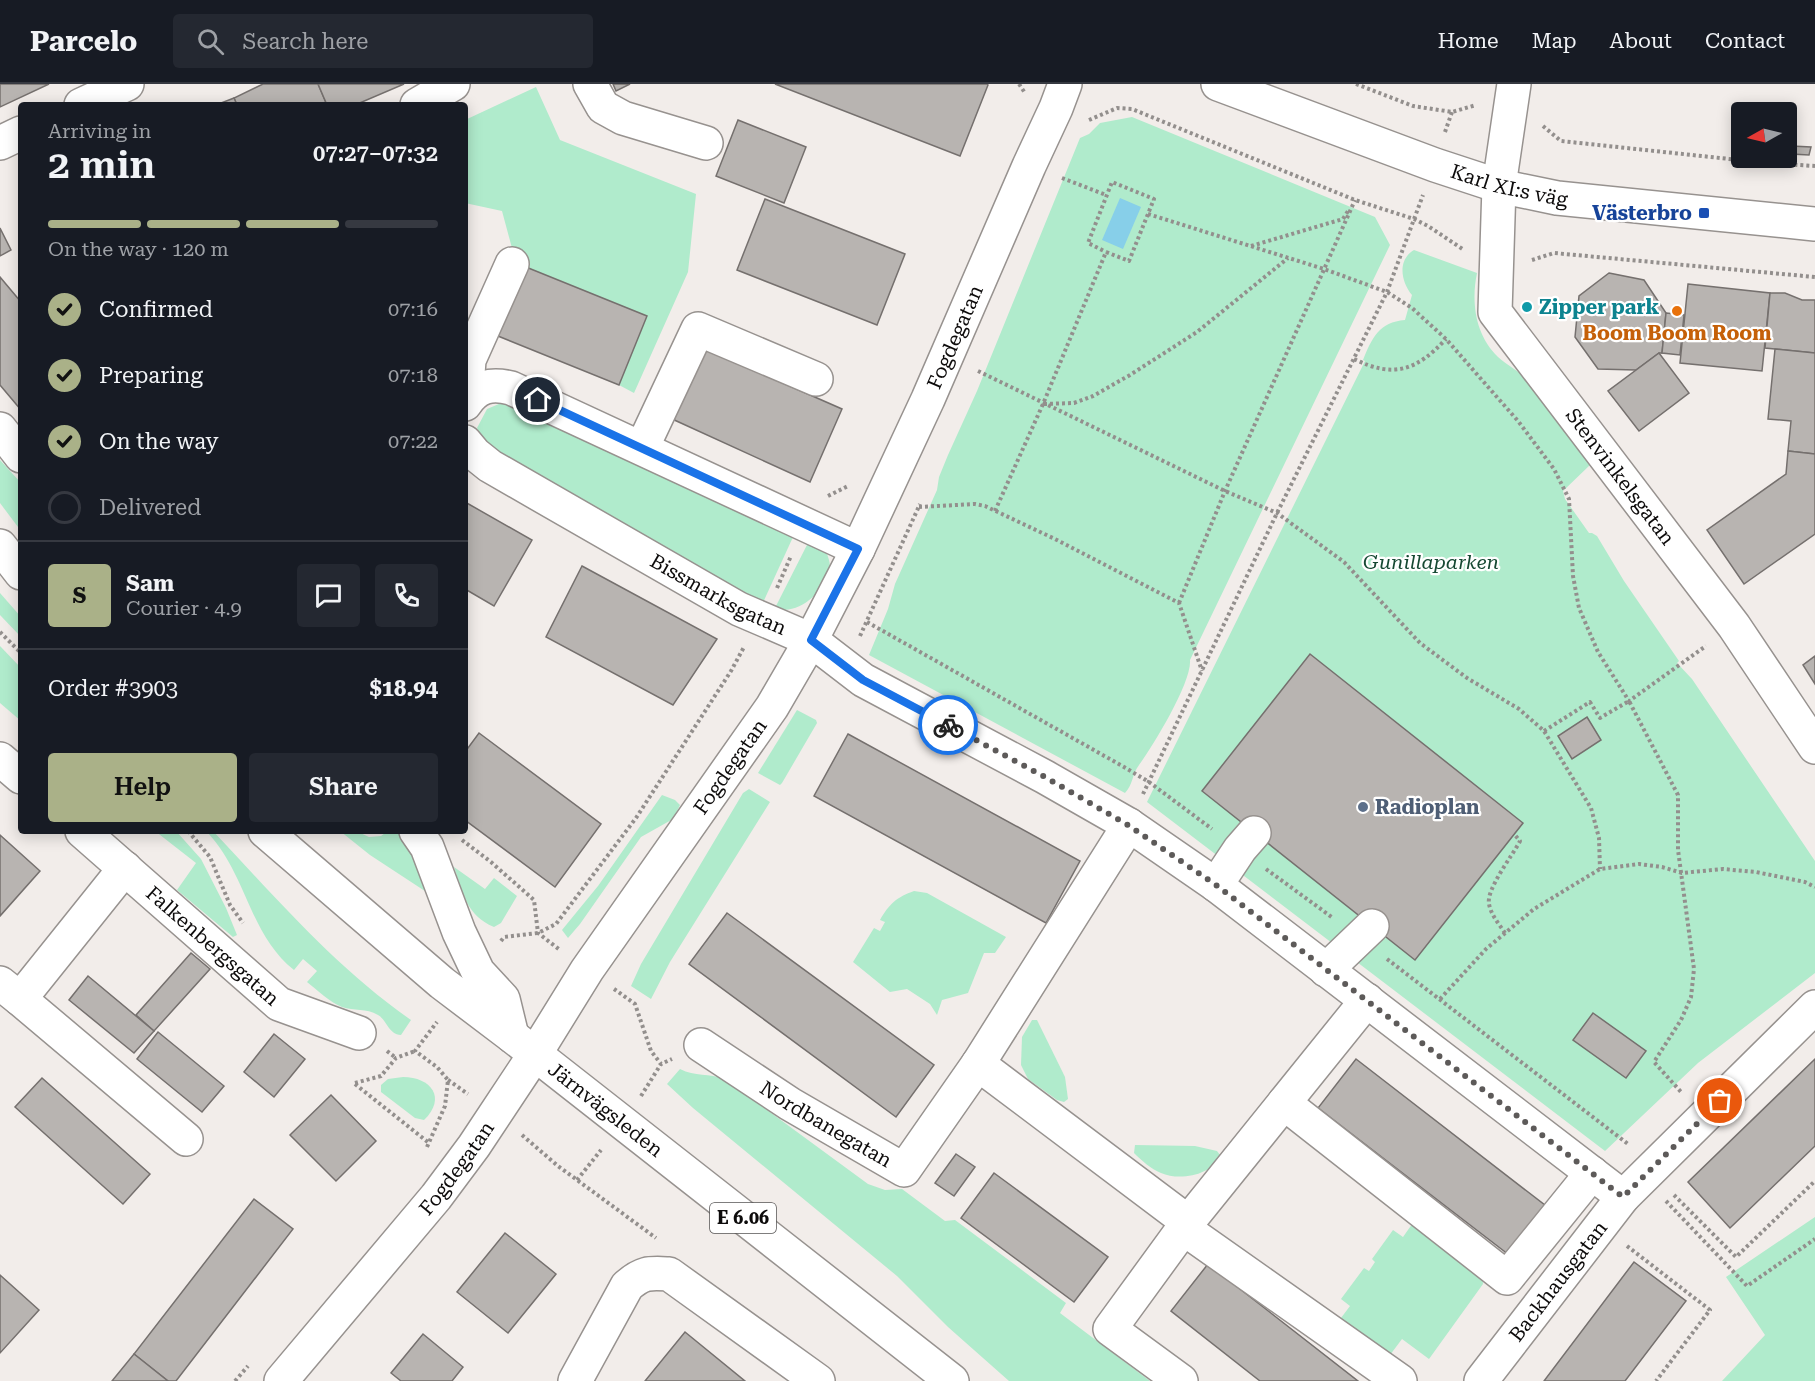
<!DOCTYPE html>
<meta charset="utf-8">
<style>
:root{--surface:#171b24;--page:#242831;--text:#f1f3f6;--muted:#9ea1a6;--line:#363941;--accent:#aab188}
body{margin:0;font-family:"Roboto Serif",serif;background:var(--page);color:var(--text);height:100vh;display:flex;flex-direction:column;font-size:22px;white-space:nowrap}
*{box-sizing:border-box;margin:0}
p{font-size:20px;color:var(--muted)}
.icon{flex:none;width:33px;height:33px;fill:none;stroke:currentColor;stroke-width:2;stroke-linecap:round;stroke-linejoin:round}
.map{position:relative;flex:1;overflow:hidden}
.details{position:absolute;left:18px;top:18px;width:450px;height:732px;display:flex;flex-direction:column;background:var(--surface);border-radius:6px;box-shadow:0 3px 15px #0003}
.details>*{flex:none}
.needle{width:39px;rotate:262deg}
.tools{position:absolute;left:1731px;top:18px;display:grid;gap:12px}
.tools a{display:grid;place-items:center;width:66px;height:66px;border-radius:6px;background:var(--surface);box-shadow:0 3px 15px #0003;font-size:30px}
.pin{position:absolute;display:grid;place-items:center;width:51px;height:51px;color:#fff;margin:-26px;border:3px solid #fff;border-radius:50%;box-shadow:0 2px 6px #0007}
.courier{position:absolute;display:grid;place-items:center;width:60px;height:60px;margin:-30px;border:4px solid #1a73e8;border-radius:50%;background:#fff;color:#222;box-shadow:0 2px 8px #0007}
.head em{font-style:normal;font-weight:600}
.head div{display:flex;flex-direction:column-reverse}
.head{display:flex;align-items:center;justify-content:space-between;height:102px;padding:0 30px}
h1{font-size:39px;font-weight:600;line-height:45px}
.bar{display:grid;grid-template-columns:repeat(4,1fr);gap:9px 6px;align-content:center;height:72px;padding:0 30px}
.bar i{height:8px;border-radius:4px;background:var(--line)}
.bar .on{background:var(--accent)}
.bar p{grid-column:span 4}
.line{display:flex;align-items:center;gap:15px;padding:0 30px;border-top:2px solid var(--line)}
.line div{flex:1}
.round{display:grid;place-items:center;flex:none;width:63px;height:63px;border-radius:6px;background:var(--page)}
ol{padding:0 30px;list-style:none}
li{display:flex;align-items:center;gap:18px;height:66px}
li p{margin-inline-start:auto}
li .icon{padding:6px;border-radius:50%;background:var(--accent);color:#111;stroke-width:4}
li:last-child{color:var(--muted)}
li i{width:33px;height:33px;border:3px solid var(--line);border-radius:50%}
.button{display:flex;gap:12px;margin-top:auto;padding:12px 30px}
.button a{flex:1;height:69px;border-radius:6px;background:var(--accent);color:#111;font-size:24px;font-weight:600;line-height:69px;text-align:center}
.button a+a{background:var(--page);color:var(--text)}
header{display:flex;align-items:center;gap:36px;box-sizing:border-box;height:84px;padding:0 30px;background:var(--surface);border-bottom:2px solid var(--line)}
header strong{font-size:28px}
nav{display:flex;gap:33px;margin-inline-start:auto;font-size:21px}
.search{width:420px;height:54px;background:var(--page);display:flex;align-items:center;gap:15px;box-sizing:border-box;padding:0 21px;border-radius:6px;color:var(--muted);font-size:22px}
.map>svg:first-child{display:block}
.green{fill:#b0ebcc;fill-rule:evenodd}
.water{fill:#87cfe9}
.building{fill:#b8b4b1;stroke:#75706e;stroke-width:1.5}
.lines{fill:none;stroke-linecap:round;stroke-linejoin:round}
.minor-casing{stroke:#97928f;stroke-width:36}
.highway-casing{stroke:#97928f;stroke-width:36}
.path{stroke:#938f8d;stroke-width:4;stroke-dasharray:3 3;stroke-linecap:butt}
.minor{stroke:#fff;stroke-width:33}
.highway{stroke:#fff;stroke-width:33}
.done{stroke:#5d5a59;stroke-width:6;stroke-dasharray:0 10.8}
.route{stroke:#1a73e8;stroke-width:8}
.transit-dot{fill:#1a4fb4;stroke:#fff;stroke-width:2}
.culture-dot{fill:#0f9aa8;stroke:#fff;stroke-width:2}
.food-dot{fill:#e8710a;stroke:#fff;stroke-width:2}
.service-dot{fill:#5c6f8a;stroke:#fff;stroke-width:2}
.labels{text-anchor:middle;stroke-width:4.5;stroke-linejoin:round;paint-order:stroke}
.shield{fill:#fff;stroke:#565454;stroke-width:1.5}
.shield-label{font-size:18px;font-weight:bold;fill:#0d0b0b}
.street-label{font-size:20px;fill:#0d0b0b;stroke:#fff}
.transit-label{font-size:20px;font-weight:bold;fill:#164399;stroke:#fff;text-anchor:end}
.culture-label{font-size:20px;font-weight:bold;fill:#0d838f;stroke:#fff;text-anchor:start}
.food-label{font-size:20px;font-weight:bold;fill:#c56008;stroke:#fff}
.park-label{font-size:20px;font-style:italic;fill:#164933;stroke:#fff}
.service-label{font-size:20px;font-weight:bold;fill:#4e5e75;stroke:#fff;text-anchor:start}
</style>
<header>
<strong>Parcelo</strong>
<div class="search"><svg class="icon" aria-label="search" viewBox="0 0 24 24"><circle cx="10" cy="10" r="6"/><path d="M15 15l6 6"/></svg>Search here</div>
<nav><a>Home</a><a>Map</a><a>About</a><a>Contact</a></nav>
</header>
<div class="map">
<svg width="1815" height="1297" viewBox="0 0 1815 1297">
<rect width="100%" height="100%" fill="#f2edea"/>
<g class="green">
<path d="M536 3 560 56 696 110 688 188 634 309 619 301 647 232 516 179 502 127 465 119V36Z"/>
<path d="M1132 33 1375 133 1390 161 1190 576C1192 598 1153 662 1139 681 1132 690 1133 701 1125 709L869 571 888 525 895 500 937 406 939 393 948 371 977 307 1080 54 1089 50 1100 39Z"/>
<path d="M1414 166 1477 189C1471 218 1475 251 1498 273 1513 286 1530 292 1539 311L1590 381 1563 407 1565 415 1589 449H1592L1597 452 1624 497 1679 577 1677 579 1692 595 1815 777V889L1698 979 1605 1067 1147 718 1365 277 1363 276C1372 254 1379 238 1405 236L1412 211C1401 198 1397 176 1414 166ZM1310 570 1523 739 1415 876 1202 707ZM1587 634 1594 645 1566 664 1558 651Z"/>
<path d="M506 317 793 453 761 523 490 370 477 344 487 325Z"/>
<path d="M0 376 21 399V447L0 419Z"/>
<path d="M809 457 825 464C827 471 832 480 829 487 823 509 798 532 775 524Z"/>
<path d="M0 509 21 533V553L0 531Z"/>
<path d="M0 562 21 584V637L0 619Z"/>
<path d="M797 626 816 636 817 639 782 699 780 701 758 689Z"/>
<path d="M749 705 770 718 670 878 651 915 631 902 641 880 743 709Z"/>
<path d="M662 711 675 716 680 721 673 735 641 753 580 840 568 854 562 846 598 802Z"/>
<path d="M155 747H176L201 775 226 824 237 851 233 853 177 806 196 779Z"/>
<path d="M206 747H213C275 813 336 884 411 936L401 951C388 950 387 936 378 931 366 924 354 927 342 923 331 919 316 905 307 898L317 887 303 875 294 886C248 849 247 789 206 747Z"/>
<path d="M340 747H356L369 753 381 752 388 747H405L434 813 370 771Z"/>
<path d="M454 783 485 805 494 794 517 812 501 839 494 843C466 831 463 809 454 783Z"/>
<path d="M914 807 927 809 1006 853 995 869H984L968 909 942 916 937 931 930 920 907 905 890 908 853 878 874 844 880 847 885 838 880 836C889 820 897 813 914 807Z"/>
<path d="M1032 936H1037L1065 993 1068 1015 1064 1018 1057 1016 1028 995 1021 981 1022 953Z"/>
<path d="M680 985C695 993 709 989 725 995L868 1100 885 1106 902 1105 945 1137 955 1136 1066 1219 1060 1229 1150 1297H1009L948 1243 897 1192 693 1024 667 1000Z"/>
<path d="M403 993C431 993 447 1014 424 1036L415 1034 381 1008V1001L388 995Z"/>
<path d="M1135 1061 1195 1062 1217 1067 1220 1071C1212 1092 1179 1097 1161 1089 1151 1085 1141 1076 1134 1069Z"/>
<path d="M1815 1133V1297H1722L1765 1251 1726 1193Z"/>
<path d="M1415 1136 1482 1185 1483 1200 1429 1275 1402 1255 1387 1275 1338 1238 1350 1222 1341 1215 1364 1184 1369 1187 1375 1178 1372 1175 1393 1146 1403 1153Z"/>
</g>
<path class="water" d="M1120 114 1141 123 1123 165 1102 156Z"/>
<g class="building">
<path d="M0 0H49L0 23Z"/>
<path d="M263 0H318L327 21H237L234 14Z"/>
<path d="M318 0H404L355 21H327Z"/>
<path d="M613 0H630L616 7Z"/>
<path d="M775 0H987L988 1 960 72Z"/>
<path d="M234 14 237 21H216Z"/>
<path d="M738 36 806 63 784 119 716 92Z"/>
<path d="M1791 62 1811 63 1809 71 1791 70Z"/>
<path d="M765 115 905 170 877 241 737 186Z"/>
<path d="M0 144 11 166 0 172Z"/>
<path d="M516 179 647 232 619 301 488 248Z"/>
<path d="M1609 189 1644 196 1666 229 1662 269H1659L1636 286 1598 285 1575 253 1579 212Z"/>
<path d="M0 193 21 218V326L0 301Z"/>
<path d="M1688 200 1770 209 1762 287 1680 279Z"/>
<path d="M1770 209H1785L1802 216H1815V269L1765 264Z"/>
<path d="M1666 229 1684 231 1680 271 1662 269Z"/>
<path d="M701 263 842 325 810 398 670 334Z"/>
<path d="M1775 265 1815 269V370L1788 367 1791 337 1768 335Z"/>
<path d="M1659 269 1689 309 1639 347 1608 307Z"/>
<path d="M1788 367 1815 370V450L1744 500 1707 446 1786 390Z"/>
<path d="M465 418 532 456 494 522 465 505Z"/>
<path d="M582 482 717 555 673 621 546 553Z"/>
<path d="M1310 570 1523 739 1415 876 1202 707Z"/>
<path d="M1815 572V600L1803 581Z"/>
<path d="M1587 633 1601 656 1572 675 1558 652Z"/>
<path d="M479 649 601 740 555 803 465 736V668Z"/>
<path d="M848 650 1080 777 1046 839 814 712Z"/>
<path d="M0 751 40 787 0 832Z"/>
<path d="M727 829 934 981 896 1033 689 880Z"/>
<path d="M191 869 210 885 154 947 136 931Z"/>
<path d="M88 892 154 947 134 969 69 916Z"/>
<path d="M1593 929 1646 967 1626 994 1573 956Z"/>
<path d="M158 948 224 1002 202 1028 137 975Z"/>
<path d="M274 950 305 975 274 1013 244 988Z"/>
<path d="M1356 975 1550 1125 1513 1174 1318 1024Z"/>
<path d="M1815 975V1062L1730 1144 1688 1098Z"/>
<path d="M42 994 150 1090 123 1120 15 1023Z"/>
<path d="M331 1011 376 1057 336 1097 290 1051Z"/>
<path d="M956 1070 975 1083 954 1112 935 1099Z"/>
<path d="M994 1089 1108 1173 1074 1218 961 1134Z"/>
<path d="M254 1115 293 1145 176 1297H168L134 1270Z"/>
<path d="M505 1149 556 1190 508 1249 457 1208Z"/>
<path d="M1634 1178 1686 1217 1625 1297H1544Z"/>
<path d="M1208 1180 1358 1297H1260L1171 1227Z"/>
<path d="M0 1191 39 1226 0 1269Z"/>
<path d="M685 1248 745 1297H645Z"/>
<path d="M423 1250 463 1283 452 1297H401L391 1289Z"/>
<path d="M134 1270 168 1297H112Z"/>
</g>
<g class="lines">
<g class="minor-casing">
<g id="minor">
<path d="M590 0 603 23 623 34 706 59"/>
<path id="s1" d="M1218 0 1435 81 1499 102 1557 114 1815 140"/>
<path id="s2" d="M1514 0 1499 102 1495 228 1734 542 1815 663"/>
<path d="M81 21 127 0"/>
<path d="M417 21 453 0"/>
<path d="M0 59 21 49"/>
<path d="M466 317 469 276 512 180"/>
<path d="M465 320C477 302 491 299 511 304L858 465"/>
<path d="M0 345 21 372"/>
<path id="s3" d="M465 358 475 370 490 382 739 525 811 556 863 596 1045 693 1129 741 1216 801 1623 1113"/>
<path d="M642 364 698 245 816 295"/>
<path d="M0 675 21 693"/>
<path id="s4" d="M82 747 279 920 359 949"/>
<path d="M416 747 427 763 459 848 478 888 503 915 512 952"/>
<path d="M1216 801 1240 765 1254 749"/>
<path d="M1326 886 1372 842"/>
<path d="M0 899 20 915 125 784"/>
<path d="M20 915 186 1055"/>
<path id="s5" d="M701 961 790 1020 904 1086 978 980 1129 741"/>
<path d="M978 980 1188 1138"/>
<path d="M1284 1019 1507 1194 1592 1089"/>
<path d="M1183 1144 1400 1297"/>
<path id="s6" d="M281 1297 436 1113 474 1062 535 970 587 886 772 623 811 556 858 465 928 315 1029 82 1056 24 1065 0"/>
<path d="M575 1297 627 1202C643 1188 649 1189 669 1190L818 1297"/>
<path d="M1181 1297 1110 1245 1188 1138 1367 916"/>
<path id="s7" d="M1481 1297 1623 1113 1815 923"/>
</g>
</g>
<g class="highway-casing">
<g id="highway">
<path d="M0 462 21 489"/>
<path id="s8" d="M265 747 442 899 512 952 952 1297"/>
</g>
</g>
<g class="path">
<path d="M1019 0 1025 9"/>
<path d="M1356 0 1413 22 1452 28 1476 21"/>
<path d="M1089 36 1117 24 1132 25 1355 116 1414 135 1428 142 1464 166"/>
<path d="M1543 42 1561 57 1767 79 1815 82"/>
<path d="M1445 48 1452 28"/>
<path d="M1062 94 1106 111"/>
<path d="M1148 130 1324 185 1387 208 1412 224 1446 255 1518 337 1554 385 1569 415 1573 492 1579 524 1598 568 1629 617 1706 562"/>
<path d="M1251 162 1343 135 1348 127"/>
<path d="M1532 176 1554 169 1815 193"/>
<path d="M1354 275C1394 295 1417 286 1446 255"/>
<path d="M978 287 1225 407 1277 429 1344 478 1420 559 1467 594 1519 625 1544 647 1591 724 1599 754 1600 785"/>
<path d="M1044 320 1074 319 1093 312 1130 291 1197 248 1288 174"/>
<path d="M828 412 848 402"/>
<path d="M919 423 975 420 985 422 1055 455 1179 519 1202 587"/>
<path d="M995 427 1043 320 1106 168 1129 177 1154 115 1112 98 1088 159 1106 168"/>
<path d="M777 504 791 472"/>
<path d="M1179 519 1225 407 1355 116"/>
<path d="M867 538 1124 683 1149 698 1212 745"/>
<path d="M0 548 21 569"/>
<path d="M860 552 920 420"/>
<path d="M1544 647 1590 618 1600 634 1629 617 1678 711V766L1694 885 1691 913 1681 936 1654 978 1681 1008"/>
<path d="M1143 710 1277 429 1387 208 1423 111"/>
<path d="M188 747 210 773 230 821 243 839"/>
<path d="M462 756 491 778 534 816 538 849 560 866"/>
<path d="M1266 785 1333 834"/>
<path d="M1505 849C1499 840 1491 831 1489 820 1486 805 1513 771 1520 757L1514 750"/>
<path d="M501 857 504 853 538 849 556 840 636 734 731 587 744 563"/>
<path d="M1387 875 1628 1060"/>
<path d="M614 905 635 920 651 967 661 980 672 975"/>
<path d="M1440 915 1486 865 1534 825 1600 785 1639 780 1662 783 1682 789 1723 785 1756 788 1805 798 1815 803"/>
<path d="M387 967 396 974"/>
<path d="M448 996 468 1010"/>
<path d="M355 999 381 992 396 974 415 967"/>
<path d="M355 1000 429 1059"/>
<path d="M641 1012 661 980"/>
<path d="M522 1051 558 1082 656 1154"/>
<path d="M427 1063 445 1022 448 996 437 983 415 967 437 938"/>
<path d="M577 1096 601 1066"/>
<path d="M1674 1111 1736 1173 1815 1097"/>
<path d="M1666 1117 1747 1202 1815 1155"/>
<path d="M1627 1162 1710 1226 1656 1297"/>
<path d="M235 1297 248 1282"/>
</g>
<use href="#minor" class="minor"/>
<use href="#highway" class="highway"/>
</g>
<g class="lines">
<path class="done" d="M948 641 1045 693 1128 741 1216 801 1623 1113 1720 1017"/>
<path class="route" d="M538 316 858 465 811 556 863 596 948 641"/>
</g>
<rect class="transit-dot" x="1698" y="123" width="12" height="12" rx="3"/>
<circle class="culture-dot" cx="1527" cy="223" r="6"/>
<circle class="food-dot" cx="1677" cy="227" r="6"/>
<circle class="service-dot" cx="1363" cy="723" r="6"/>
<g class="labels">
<rect class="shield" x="710" y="1119" width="66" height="30" rx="4.5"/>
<g class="shield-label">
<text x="743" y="1140">E 6.06</text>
</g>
<g class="street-label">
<text dy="7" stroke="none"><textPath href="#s1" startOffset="309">Karl XI:s väg</textPath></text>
<text dy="7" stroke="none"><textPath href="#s6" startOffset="1248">Fogdegatan</textPath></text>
<text dy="7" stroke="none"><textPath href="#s2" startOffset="436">Stenvinkelsgatan</textPath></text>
<text dy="7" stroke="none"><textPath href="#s3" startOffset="297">Bissmarksgatan</textPath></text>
<text dy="7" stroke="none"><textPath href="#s6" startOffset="762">Fogdegatan</textPath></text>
<text dy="7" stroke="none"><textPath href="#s4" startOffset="174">Falkenbergsgatan</textPath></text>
<text dy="7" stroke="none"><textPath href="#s8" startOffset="440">Järnvägsleden</textPath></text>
<text dy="7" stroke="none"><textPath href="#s5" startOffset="148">Nordbanegatan</textPath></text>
<text dy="7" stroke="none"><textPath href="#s6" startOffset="276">Fogdegatan</textPath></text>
<text dy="7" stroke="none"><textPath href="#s7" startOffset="126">Backhausgatan</textPath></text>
</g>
<g class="transit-label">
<text x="1692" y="136">Västerbro</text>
</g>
<g class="culture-label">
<text x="1539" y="230">Zipper park</text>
</g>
<g class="food-label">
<text x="1677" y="256">Boom Boom Room</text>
</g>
<g class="park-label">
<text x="1431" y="485">Gunillaparken</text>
</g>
<g class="service-label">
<text x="1375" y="730">Radioplan</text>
</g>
</g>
</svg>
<div class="tools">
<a><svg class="needle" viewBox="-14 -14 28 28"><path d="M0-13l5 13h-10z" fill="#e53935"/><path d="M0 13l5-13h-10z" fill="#9ea1a6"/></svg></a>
</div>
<div class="pin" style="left:1720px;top:1017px;background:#ea580c"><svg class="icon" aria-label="bag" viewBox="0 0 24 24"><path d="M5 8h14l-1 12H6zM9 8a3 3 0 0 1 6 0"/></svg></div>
<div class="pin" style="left:538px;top:316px;background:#1f2937"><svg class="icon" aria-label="home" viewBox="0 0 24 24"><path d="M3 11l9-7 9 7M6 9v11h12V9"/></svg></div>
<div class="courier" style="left:948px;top:641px"><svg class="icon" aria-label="bike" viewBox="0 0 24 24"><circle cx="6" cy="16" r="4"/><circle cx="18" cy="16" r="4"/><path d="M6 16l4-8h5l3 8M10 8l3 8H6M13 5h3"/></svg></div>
<section class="details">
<div class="head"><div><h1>2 min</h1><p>Arriving in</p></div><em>07:27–07:32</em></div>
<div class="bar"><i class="on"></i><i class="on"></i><i class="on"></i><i></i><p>On the way · 120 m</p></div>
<ol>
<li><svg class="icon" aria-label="check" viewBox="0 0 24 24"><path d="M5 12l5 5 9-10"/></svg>Confirmed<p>07:16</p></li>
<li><svg class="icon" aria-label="check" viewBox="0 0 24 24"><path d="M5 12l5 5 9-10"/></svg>Preparing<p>07:18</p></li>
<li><svg class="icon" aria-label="check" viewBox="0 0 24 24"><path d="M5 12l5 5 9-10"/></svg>On the way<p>07:22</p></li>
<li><i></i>Delivered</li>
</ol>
<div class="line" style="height:108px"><b class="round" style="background:var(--accent);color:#111">S</b><div><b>Sam</b><p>Courier · 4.9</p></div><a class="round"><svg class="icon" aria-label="chat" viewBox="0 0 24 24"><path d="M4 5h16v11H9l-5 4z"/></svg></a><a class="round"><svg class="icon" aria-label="phone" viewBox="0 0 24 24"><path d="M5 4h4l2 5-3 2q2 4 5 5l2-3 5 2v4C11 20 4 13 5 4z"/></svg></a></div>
<div class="line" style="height:78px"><div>Order #3903</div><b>$18.94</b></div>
<div class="button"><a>Help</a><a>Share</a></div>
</section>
</div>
